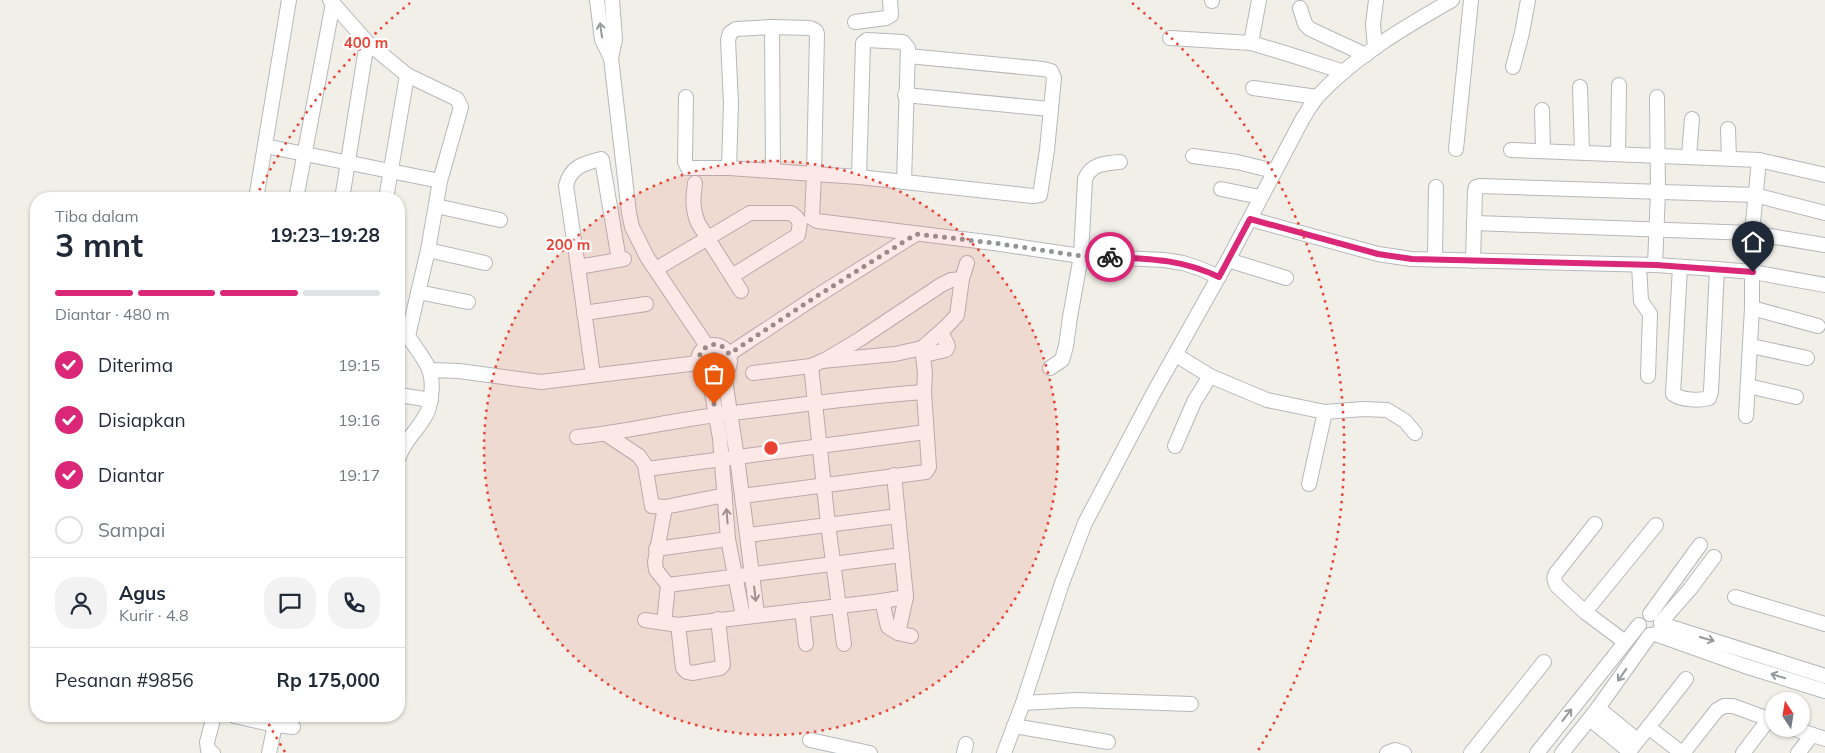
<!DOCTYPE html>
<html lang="id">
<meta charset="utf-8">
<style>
:root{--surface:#fff;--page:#f2f2f3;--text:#1f2937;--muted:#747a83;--line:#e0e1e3;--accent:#db2777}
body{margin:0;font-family:Mulish,sans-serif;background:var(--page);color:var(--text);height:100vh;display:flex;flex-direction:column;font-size:19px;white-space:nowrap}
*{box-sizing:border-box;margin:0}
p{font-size:16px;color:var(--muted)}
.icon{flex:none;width:28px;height:28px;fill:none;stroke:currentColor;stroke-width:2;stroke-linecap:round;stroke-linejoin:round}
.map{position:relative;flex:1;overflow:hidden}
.side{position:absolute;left:30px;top:192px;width:375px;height:530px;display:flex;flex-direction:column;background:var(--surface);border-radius:20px;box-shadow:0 1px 4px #0004}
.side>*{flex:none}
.needle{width:32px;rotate:348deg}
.buttons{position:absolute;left:1765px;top:692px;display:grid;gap:10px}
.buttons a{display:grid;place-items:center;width:45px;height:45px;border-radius:50%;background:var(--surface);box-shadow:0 1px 4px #0004;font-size:25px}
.pin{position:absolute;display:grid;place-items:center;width:42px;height:42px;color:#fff;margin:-51px -21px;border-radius:50% 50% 50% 0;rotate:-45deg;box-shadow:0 0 5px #0007}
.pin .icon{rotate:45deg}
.courier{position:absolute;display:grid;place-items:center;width:50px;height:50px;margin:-25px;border:4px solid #db2777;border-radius:50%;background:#fff;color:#222;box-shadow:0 1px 6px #0007}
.head em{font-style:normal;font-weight:700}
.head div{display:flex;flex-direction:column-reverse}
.head{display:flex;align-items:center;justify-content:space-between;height:85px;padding:0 25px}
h1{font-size:32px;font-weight:700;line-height:38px}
.bar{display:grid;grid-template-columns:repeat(4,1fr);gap:8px 5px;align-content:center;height:60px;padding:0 25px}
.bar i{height:6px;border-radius:4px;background:var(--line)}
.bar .active{background:var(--accent)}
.bar p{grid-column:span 4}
.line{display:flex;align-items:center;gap:12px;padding:0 25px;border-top:1px solid var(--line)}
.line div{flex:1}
.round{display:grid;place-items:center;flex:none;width:52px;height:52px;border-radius:20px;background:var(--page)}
ol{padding:0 25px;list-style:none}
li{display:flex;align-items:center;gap:15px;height:55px}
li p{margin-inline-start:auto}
li .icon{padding:5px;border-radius:50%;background:var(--accent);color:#fff;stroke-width:4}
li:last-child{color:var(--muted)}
li i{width:28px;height:28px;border:2px solid var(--line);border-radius:50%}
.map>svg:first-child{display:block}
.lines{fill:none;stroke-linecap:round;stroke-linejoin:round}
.minor-casing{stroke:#b5b8bc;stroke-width:16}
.minor{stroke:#fff;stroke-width:14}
.oneway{stroke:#979a9d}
.done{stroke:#929495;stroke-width:5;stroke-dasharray:0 9}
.route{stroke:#db2777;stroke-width:6}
.ring{fill:none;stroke:#ea4335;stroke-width:2.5;stroke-dasharray:2.5 5}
.centre{fill:#ea4335;stroke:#fff;stroke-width:2.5}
.ring-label{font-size:15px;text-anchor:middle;font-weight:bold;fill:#ea4335;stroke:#fff;stroke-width:4.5;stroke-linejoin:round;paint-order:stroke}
</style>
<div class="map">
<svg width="1825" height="753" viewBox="0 0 1825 753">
<rect width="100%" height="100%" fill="#f1efe8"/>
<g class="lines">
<g class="minor-casing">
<g id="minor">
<path d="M330 0 367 42 407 75 457 99 461 107 440 181 428 250 408 336"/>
<path d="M597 0 602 40 611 58"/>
<path d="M612 0 615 39 611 58 629 213 632 227 647 257 707 346"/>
<path d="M1212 1V0"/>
<path d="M1300 8 1305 24 1310 29 1366 55"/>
<path d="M855 22 886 18 891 15 890 0"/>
<path d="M1170 38 1251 43 1288 54 1344 72"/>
<path d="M1251 43 1259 0"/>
<path d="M1375 48 1373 24 1376 0"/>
<path d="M1513 67 1522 33 1528 0"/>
<path d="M1580 87 1582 152"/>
<path d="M1253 88 1317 97"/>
<path d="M905 95 1050 109"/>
<path d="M686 97 685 162 688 168H729L814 174 812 218 817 221 994 243 1081 256 1164 260 1183 263 1201 269 1219 277"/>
<path d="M1542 110 1543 151"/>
<path d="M1728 129 1729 158"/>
<path d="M265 146 440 181"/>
<path d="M1456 149 1471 0"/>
<path d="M1511 150 1759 160 1825 175"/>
<path d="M1618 153 1619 85"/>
<path d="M1193 156 1237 162 1274 171"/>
<path d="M1689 156 1692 119"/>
<path d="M729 168 731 103 728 40 730 33 736 29 772 27"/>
<path d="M773 171 772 27 810 28 816 31 817 34 814 174 859 177 1033 196 1040 195 1047 150 1054 78 1051 71 1043 69 908 56"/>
<path d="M859 177 863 43 867 40 903 42 908 48 904 182"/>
<path d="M695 183C693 198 692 209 698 223L741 291"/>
<path d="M1221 189 1260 197"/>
<path d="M256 199 289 0"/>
<path d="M296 199 333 3"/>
<path d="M342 199 367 42"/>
<path d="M386 199 407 75"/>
<path d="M436 206 500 220"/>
<path d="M1250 219 1378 254 1411 259 1655 265 1717 269 1753 272 1825 285"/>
<path d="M1474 223 1752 233 1825 245"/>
<path d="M428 250 485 263"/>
<path d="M619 260 602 160 601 159C584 163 570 167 566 186L578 267 624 259"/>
<path d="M1228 260 1286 278"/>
<path d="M1435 260 1436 187"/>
<path d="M1473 261 1475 191 1476 187 1480 186 1755 195 1825 213"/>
<path d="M1639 265 1641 301 1650 314 1648 376"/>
<path d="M1655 265 1658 192 1657 97"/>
<path d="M578 267 593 375"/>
<path d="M1680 267 1673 394C1681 400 1700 401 1709 398L1711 391 1717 269"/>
<path d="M656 269 750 213H791L796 217 800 222 798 235 732 276"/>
<path d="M418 292 468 302"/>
<path d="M1752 308 1818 326"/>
<path d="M584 313 646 304"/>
<circle cx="714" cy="361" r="16"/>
<path d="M1751 346 1807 358"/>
<path d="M729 354 817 296 916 234"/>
<path d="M924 355 946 350 948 346 941 332"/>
<path d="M1176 355 1210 376 1267 400 1325 412 1363 409 1387 410 1405 421 1415 433"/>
<path d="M825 360 860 339 941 285 951 280 962 279"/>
<path d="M811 366 828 524 844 644"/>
<path d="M1050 368 1062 360 1066 346 1070 317 1081 256 1085 179C1091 164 1105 163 1120 162"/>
<path d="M429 370 459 371 541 382 698 363"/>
<path d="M753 373 811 366 822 361 895 354 922 348 947 326 957 315 962 279 967 263"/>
<path d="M724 374 737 457 757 614"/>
<path d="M709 376 720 438 728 539 743 616"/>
<path d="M1748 386 1796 397"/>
<path d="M399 395 431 400"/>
<path d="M1746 416 1752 308V233L1759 160"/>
<path d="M606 434 639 456 645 465 652 506 665 507 725 495"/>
<path d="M577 437C624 432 670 421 716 415 786 407 854 397 924 392"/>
<path d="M1175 446 1194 402 1210 376"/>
<path d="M399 457C404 441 416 432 424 418 432 407 434 382 429 369 424 358 415 347 408 336L399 334"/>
<path d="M647 469 926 432"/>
<path d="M894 475 906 597 898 633"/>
<path d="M1309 484 1325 412"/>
<path d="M742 496 926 472 929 467 924 392 925 373 922 348"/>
<path d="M1595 524 1557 572C1553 577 1554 580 1557 586L1585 612 1625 642"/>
<path d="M748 535 898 516"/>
<path d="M656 549 728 539"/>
<path d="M668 585 902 555"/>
<path d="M1735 597 1825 624"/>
<path d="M882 601 888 627 898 633 911 636"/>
<path d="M802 610 806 644"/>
<path d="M1585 612 1656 525"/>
<path d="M1650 614 1700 545"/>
<path d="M645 620 678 625 882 601 906 597"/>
<path d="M1661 622 1690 589 1714 557"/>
<path d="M664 623 668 585 656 570 655 562 665 507"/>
<path d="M1661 624 1825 676"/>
<path d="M678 625 683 668 687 672 692 673 720 668 723 665 718 619"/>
<path d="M1655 634 1745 666 1825 691"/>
<path d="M1023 703 1077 700 1191 704"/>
<path d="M1598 708 1637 740"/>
<path d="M235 716 275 725"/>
<path d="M1590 719 1629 751"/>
<path d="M1014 726 1108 742"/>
<path d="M1648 727 1682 753"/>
<path d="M1795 729 1825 739"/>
<path d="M810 740 870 753"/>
<path d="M213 753 208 750 207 742 214 716"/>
<path d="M269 753 275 725 293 727"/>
<path d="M964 753 966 744"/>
<path d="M1004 753 1023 703 1062 583 1085 523 1153 394 1228 260 1303 118C1308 111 1312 102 1318 96 1355 56 1405 27 1452 0"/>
<path d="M1387 753 1395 750 1404 753"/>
<path d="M1471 753 1544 662"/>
<path d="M1537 753 1639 625"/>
<path d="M1562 753 1598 708 1650 635"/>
<path d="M1628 753 1686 679"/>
<path d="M1683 753 1717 710 1724 706H1733L1774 721"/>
<path d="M1743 753 1769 719"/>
<path d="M1798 753 1812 735"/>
</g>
</g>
<use href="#minor" class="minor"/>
</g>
<defs><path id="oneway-shaft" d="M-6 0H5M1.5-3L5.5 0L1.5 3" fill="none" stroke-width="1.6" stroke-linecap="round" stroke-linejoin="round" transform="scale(1.25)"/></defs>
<g class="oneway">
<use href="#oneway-shaft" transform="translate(601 30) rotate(-98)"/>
<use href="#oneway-shaft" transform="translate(727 516) rotate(-95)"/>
<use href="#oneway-shaft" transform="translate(755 594) rotate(83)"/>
<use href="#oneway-shaft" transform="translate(1707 639) rotate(16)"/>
<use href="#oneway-shaft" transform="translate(1622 675) rotate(125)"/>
<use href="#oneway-shaft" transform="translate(1778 676) rotate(-163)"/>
<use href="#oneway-shaft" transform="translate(1567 715) rotate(-52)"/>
</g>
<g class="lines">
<path class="done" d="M714 404 709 376C682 361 714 328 729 354L817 296 916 234 994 243 1081 256 1110 257"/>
<path class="route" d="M1110 257C1151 259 1181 259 1219 277L1250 219 1378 254 1412 259 1656 265 1753 272"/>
</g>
<circle cx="771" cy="448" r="287" fill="#ea4335" fill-opacity=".12"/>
<g class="ring">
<circle cx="771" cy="448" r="287"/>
<path d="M285 752A573 573 0 0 1 265 717M256 197A573 573 0 0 1 410 3M1132 3A573 573 0 0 1 1257 752"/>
</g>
<circle cx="771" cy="448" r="8" class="centre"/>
<g class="ring-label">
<text x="366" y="48">400 m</text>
<text x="568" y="250">200 m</text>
</g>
</svg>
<div class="buttons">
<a><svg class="needle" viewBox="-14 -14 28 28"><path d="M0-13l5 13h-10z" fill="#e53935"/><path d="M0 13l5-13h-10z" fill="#747a83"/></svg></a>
</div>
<div class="pin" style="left:714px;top:404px;background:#ea580c"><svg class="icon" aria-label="bag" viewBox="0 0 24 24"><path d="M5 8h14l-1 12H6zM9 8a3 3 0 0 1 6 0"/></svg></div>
<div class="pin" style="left:1753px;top:272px;background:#1f2937"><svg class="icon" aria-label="home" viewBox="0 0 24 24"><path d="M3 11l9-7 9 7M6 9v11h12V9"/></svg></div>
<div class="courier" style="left:1110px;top:257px"><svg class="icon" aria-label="bike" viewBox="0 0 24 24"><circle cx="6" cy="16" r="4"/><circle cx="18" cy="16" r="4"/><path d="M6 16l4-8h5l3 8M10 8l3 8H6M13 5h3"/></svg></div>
<section class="side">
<div class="head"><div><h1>3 mnt</h1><p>Tiba dalam</p></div><em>19:23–19:28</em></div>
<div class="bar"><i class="active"></i><i class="active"></i><i class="active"></i><i></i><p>Diantar · 480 m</p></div>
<ol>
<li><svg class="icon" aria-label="check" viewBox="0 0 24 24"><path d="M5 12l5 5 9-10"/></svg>Diterima<p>19:15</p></li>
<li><svg class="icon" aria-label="check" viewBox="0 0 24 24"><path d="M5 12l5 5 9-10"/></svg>Disiapkan<p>19:16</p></li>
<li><svg class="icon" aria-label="check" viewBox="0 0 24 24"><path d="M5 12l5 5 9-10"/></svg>Diantar<p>19:17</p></li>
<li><i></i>Sampai</li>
</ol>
<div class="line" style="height:90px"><a class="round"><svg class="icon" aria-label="person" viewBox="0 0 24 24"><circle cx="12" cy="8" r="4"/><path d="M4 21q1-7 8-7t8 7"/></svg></a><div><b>Agus</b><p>Kurir · 4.8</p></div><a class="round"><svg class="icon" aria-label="chat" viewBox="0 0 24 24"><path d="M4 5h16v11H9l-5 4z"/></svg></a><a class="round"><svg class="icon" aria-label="phone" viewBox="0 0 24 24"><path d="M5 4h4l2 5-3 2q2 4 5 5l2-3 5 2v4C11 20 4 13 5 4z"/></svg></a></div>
<div class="line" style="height:65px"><div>Pesanan #9856</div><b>Rp 175,000</b></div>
</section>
</div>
